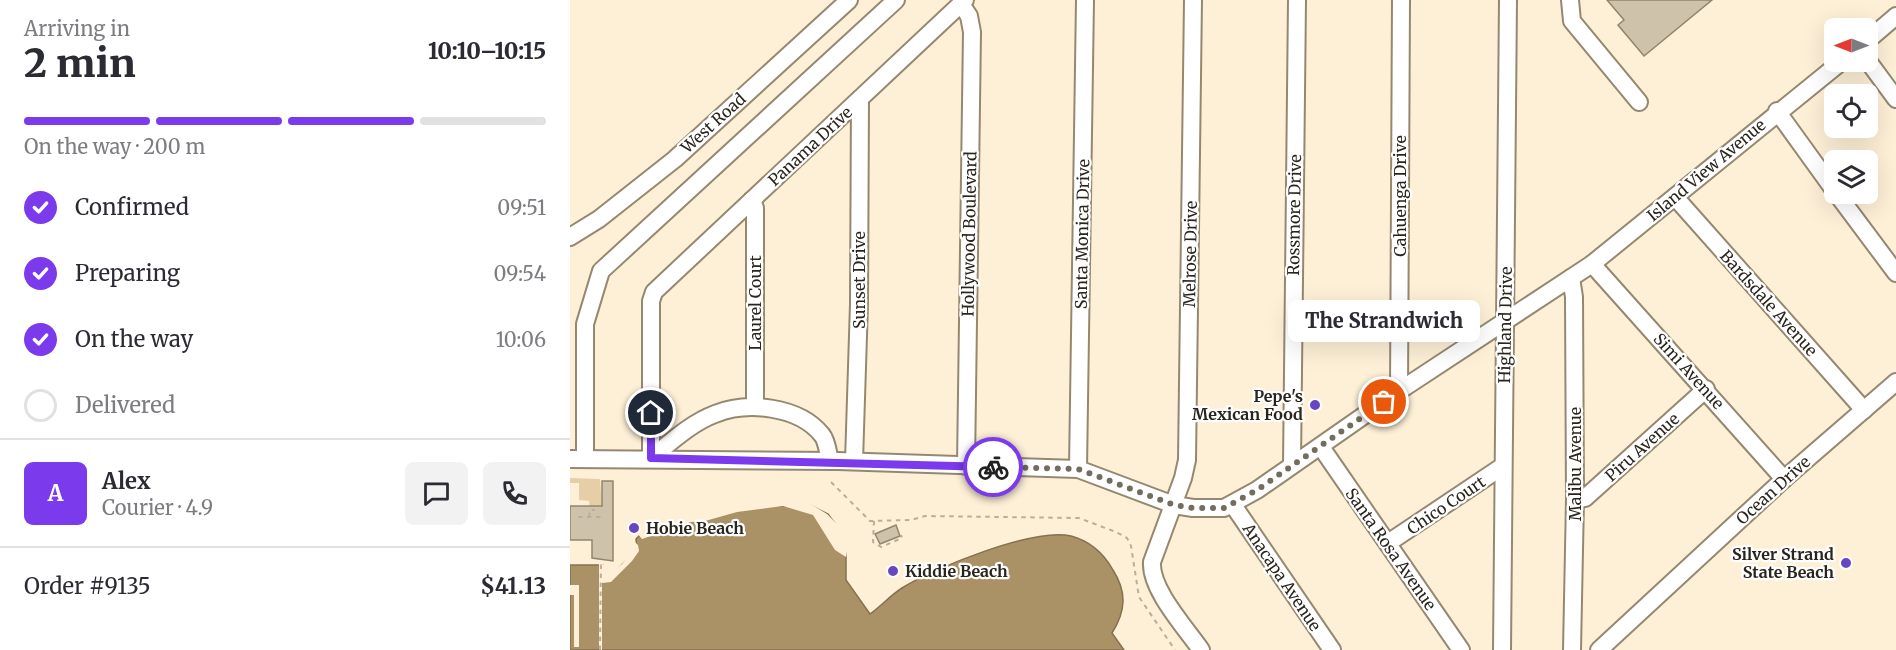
<!DOCTYPE html>
<meta charset="utf-8">
<style>
:root{--surface:#fff;--page:#f2f2f3;--text:#2b2b33;--muted:#7c7c81;--line:#e1e1e2;--accent:#7c3aed}
body{margin:0;font-family:Merriweather,serif;background:var(--page);color:var(--text);height:100vh;display:flex;flex-direction:column;font-size:22px;white-space:nowrap}
*{box-sizing:border-box;margin:0}
p{font-size:20px;color:var(--muted)}
.icon{flex:none;width:33px;height:33px;fill:none;stroke:currentColor;stroke-width:2;stroke-linecap:round;stroke-linejoin:round}
.map{position:relative;flex:1;overflow:hidden}
.drawer{display:flex;flex-direction:column;background:var(--surface);width:570px}
.drawer>*{flex:none}
.needle{width:39px;rotate:270deg}
.buttons{position:absolute;left:1254px;top:18px;display:grid;gap:12px}
.buttons a{display:grid;place-items:center;width:54px;height:54px;border-radius:9px;background:var(--surface);box-shadow:0 6px 24px #0002;font-size:30px}
.pin{position:absolute;display:grid;place-items:center;width:51px;height:51px;color:#fff;margin:-26px;border:3px solid #fff;border-radius:50%;box-shadow:0 2px 6px #0007}
.courier{position:absolute;display:grid;place-items:center;width:60px;height:60px;margin:-30px;border:4px solid #7c3aed;border-radius:50%;background:#fff;color:#222;box-shadow:0 2px 8px #0007}
.bubble{position:absolute;height:42px;border-radius:9px;background:var(--surface);box-shadow:0 6px 24px #0002;font-size:20px;font-weight:800;line-height:42px;text-align:center}
.summary em{font-style:normal;font-weight:800}
.summary div{display:flex;flex-direction:column-reverse}
.summary{display:flex;align-items:center;justify-content:space-between;height:102px;padding:0 24px}
h1{font-size:39px;font-weight:800;line-height:45px}
.bar{display:grid;grid-template-columns:repeat(4,1fr);gap:9px 6px;align-content:center;height:72px;padding:0 24px}
.bar i{height:8px;border-radius:4px;background:var(--line)}
.bar .on{background:var(--accent)}
.bar p{grid-column:span 4}
.line{display:flex;align-items:center;gap:15px;padding:0 24px;border-top:2px solid var(--line)}
.line div{flex:1}
.round{display:grid;place-items:center;flex:none;width:63px;height:63px;border-radius:9px;background:var(--page)}
ol{padding:0 24px;list-style:none}
li{display:flex;align-items:center;gap:18px;height:66px}
li p{margin-inline-start:auto}
li .icon{padding:6px;border-radius:50%;background:var(--accent);color:#fff;stroke-width:4}
li:last-child{color:var(--muted)}
li i{width:33px;height:33px;border:3px solid var(--line);border-radius:50%}
main{display:flex;flex:1;min-height:0}
.map>svg:first-child{display:block}
.green{fill:#e6cfa6}
.water{fill:#aa9166;stroke:#847150;stroke-width:1.5}
.pier{fill:#fef0d7}
.building{fill:#cfc2aa;stroke:#92856f;stroke-width:1.5}
.lines{fill:none;stroke-linecap:round;stroke-linejoin:round}
.minor-casing{stroke:#958871;stroke-width:20}
.path{stroke:#b9ae9a;stroke-width:2;stroke-dasharray:4.5 4.5;stroke-linecap:butt}
.minor{stroke:#fff;stroke-width:16}
.done{stroke:#746c5d;stroke-width:6;stroke-dasharray:0 10.8}
.route{stroke:#7c3aed;stroke-width:8}
.poi-dot{fill:#6946be;stroke:#fff;stroke-width:2}
.labels{text-anchor:middle;stroke-width:4.5;stroke-linejoin:round;paint-order:stroke}
.street-label{font-size:16px;fill:#2a251c;stroke:#fff}
.poi-label{font-size:16px;font-weight:bold;fill:#2a251c;stroke:#fff;text-anchor:end}
</style>
<main>
<section class="drawer">
<div class="summary"><div><h1>2 min</h1><p>Arriving in</p></div><em>10:10–10:15</em></div>
<div class="bar"><i class="on"></i><i class="on"></i><i class="on"></i><i></i><p>On the way · 200 m</p></div>
<ol>
<li><svg class="icon" aria-label="check" viewBox="0 0 24 24"><path d="M5 12l5 5 9-10"/></svg>Confirmed<p>09:51</p></li>
<li><svg class="icon" aria-label="check" viewBox="0 0 24 24"><path d="M5 12l5 5 9-10"/></svg>Preparing<p>09:54</p></li>
<li><svg class="icon" aria-label="check" viewBox="0 0 24 24"><path d="M5 12l5 5 9-10"/></svg>On the way<p>10:06</p></li>
<li><i></i>Delivered</li>
</ol>
<div class="line" style="height:108px"><b class="round" style="background:var(--accent);color:#fff">A</b><div><b>Alex</b><p>Courier · 4.9</p></div><a class="round"><svg class="icon" aria-label="chat" viewBox="0 0 24 24"><path d="M4 5h16v11H9l-5 4z"/></svg></a><a class="round"><svg class="icon" aria-label="phone" viewBox="0 0 24 24"><path d="M5 4h4l2 5-3 2q2 4 5 5l2-3 5 2v4C11 20 4 13 5 4z"/></svg></a></div>
<div class="line" style="height:78px"><div>Order #9135</div><b>$41.13</b></div>
</section>
<div class="map">
<svg width="1326" height="650" viewBox="0 0 1326 650">
<rect width="100%" height="100%" fill="#fef0d7"/>
<path class="green" d="M0 478 30 479 32 506H25V510H20L19 501 9 500V483H0Z"/>
<path class="water" d="M240 505 258 514 271 531 276 548V580L300 614C311 606 321 595 332 588 364 568 465 527 501 536 520 541 534 554 543 570 557 592 556 611 542 633L554 650H0V565H33L32 577H39L67 550 66 539 73 532 137 509Z"/>
<g class="pier">
<path d="M188 498H221L236 501 257 514 273 530 278 546 276 557 265 550 243 515 213 506 167 512 135 521 121 522 72 539 67 533 137 506Z"/>
<path d="M63 540 68 545 69 551 62 561 41 582 32 583V650H29V562L36 566 38 574 52 564 64 549Z"/>
<path d="M0 585H9V647H4V595H0Z"/>
</g>
<g class="building">
<path d="M1037 0H1142L1074 56 1048 25 1054 20Z"/>
<path d="M32 481H43V561L22 558V540H0V506H32Z"/>
<path d="M326 525 330 536 310 544 305 534Z"/>
</g>
<g class="lines">
<g class="minor-casing">
<g id="minor">
<path d="M623 0 617 460 613 478 582 562C580 589 615 627 631 650"/>
<path d="M1000 0 1002 21 1069 102"/>
<path d="M391 4 399 16 402 32 396 466"/>
<path d="M1298 40 1326 16"/>
<path d="M1298 61 1326 99"/>
<path d="M1207 111 1264 190"/>
<path d="M1267 194 1326 273"/>
<path d="M1105 197 1294 410"/>
<path d="M182 200 185 208V407"/>
<path d="M0 237 29 219 105 159 279 0"/>
<path d="M1022 264 1214 479"/>
<path d="M1001 278 1004 297 1005 500 1002 650"/>
<path d="M829 391 831 0"/>
<path d="M751 447 891 650"/>
<path d="M15 458V324L31 271 326 0"/>
<path d="M81 458V301L84 292 395 0"/>
<path d="M81 458C101 442 121 423 145 414 177 401 229 406 252 435 257 441 258 453 260 461"/>
<path d="M0 459 268 461 508 469 604 505 623 508H654L687 490 829 391 1022 264 1271 62"/>
<path d="M284 461 289 304 290 99"/>
<path d="M722 465 727 0"/>
<path d="M508 469 515 0"/>
<path d="M1005 500 1015 498 1136 389"/>
<path d="M663 505 762 650"/>
<path d="M818 543 933 466"/>
<path d="M932 650 938 0"/>
<path d="M1029 650 1214 479 1326 382"/>
</g>
</g>
<g class="path">
<path d="M261 482 300 521 341 520 355 516 509 518 546 532 557 538 561 546 569 597 605 650"/>
<path d="M8 517H32"/>
<path d="M19 517 20 510H25"/>
<path d="M304 521 303 542 311 547 332 538 331 535"/>
<path d="M30 650 31 561"/>
</g>
<use href="#minor" class="minor"/>
</g>
<g class="lines">
<path class="done" d="M423 467 508 469 604 505 623 508H654L687 490 814 402"/>
<path class="route" d="M81 413V458L423 467"/>
</g>
<g class="poi-dot">
<circle cx="745" cy="405" r="6"/>
<circle cx="64" cy="528" r="6"/>
<circle cx="1276" cy="563" r="6"/>
<circle cx="323" cy="571" r="6"/>
</g>
<g class="labels">
<g class="street-label">
<text transform="translate(143 123) rotate(-42)" y="6">West Road</text>
<text transform="translate(240 146) rotate(-43)" y="6">Panama Drive</text>
<text transform="translate(1136 170) rotate(-40)" y="6">Island View Avenue</text>
<text transform="translate(830 196) rotate(-90)" y="6">Cahuenga Drive</text>
<text transform="translate(724 215) rotate(-89)" y="6">Rossmore Drive</text>
<text transform="translate(399 234) rotate(-89)" y="6">Hollywood Boulevard</text>
<text transform="translate(512 234) rotate(-89)" y="6">Santa Monica Drive</text>
<text transform="translate(620 254) rotate(-89)" y="6">Melrose Drive</text>
<text transform="translate(289 280) rotate(-90)" y="6">Sunset Drive</text>
<text transform="translate(185 303) rotate(-90)" y="6">Laurel Court</text>
<text transform="translate(1199 303) rotate(48)" y="6">Bardsdale Avenue</text>
<text transform="translate(935 325) rotate(-89)" y="6">Highland Drive</text>
<text transform="translate(1119 371) rotate(48)" y="6">Simi Avenue</text>
<text transform="translate(1072 447) rotate(-42)" y="6">Piru Avenue</text>
<text transform="translate(1005 464) rotate(-90)" y="6">Malibu Avenue</text>
<text transform="translate(1203 490) rotate(-42)" y="6">Ocean Drive</text>
<text transform="translate(876 505) rotate(-34)" y="6">Chico Court</text>
<text transform="translate(821 549) rotate(55)" y="6">Santa Rosa Avenue</text>
<text transform="translate(712 577) rotate(56)" y="6">Anacapa Avenue</text>
</g>
<g class="poi-label">
<text x="733" y="402">Pepe's<tspan x="733" dy="18">Mexican Food</tspan></text>
<text x="76" y="534" text-anchor="start">Hobie Beach</text>
<text x="1264" y="560">Silver Strand<tspan x="1264" dy="18">State Beach</tspan></text>
<text x="335" y="577" text-anchor="start">Kiddie Beach</text>
</g>
</g>
</svg>
<div class="buttons">
<a><svg class="needle" viewBox="-14 -14 28 28"><path d="M0-13l5 13h-10z" fill="#e53935"/><path d="M0 13l5-13h-10z" fill="#7c7c81"/></svg></a>
<a><svg class="icon" aria-label="locate" viewBox="0 0 24 24"><circle cx="12" cy="12" r="6"/><path d="M12 2v4M12 18v4M2 12h4M18 12h4"/></svg></a>
<a><svg class="icon" aria-label="layers" viewBox="0 0 24 24"><path d="M12 4l9 5-9 5-9-5zM3 14l9 5 9-5"/></svg></a>
</div>
<div class="pin" style="left:814px;top:402px;background:#ea580c"><svg class="icon" aria-label="bag" viewBox="0 0 24 24"><path d="M5 8h14l-1 12H6zM9 8a3 3 0 0 1 6 0"/></svg></div>
<div class="pin" style="left:81px;top:413px;background:#1f2937"><svg class="icon" aria-label="home" viewBox="0 0 24 24"><path d="M3 11l9-7 9 7M6 9v11h12V9"/></svg></div>
<div class="courier" style="left:423px;top:467px"><svg class="icon" aria-label="bike" viewBox="0 0 24 24"><circle cx="6" cy="16" r="4"/><circle cx="18" cy="16" r="4"/><path d="M6 16l4-8h5l3 8M10 8l3 8H6M13 5h3"/></svg></div>
<div class="bubble" style="left:718px;top:300px;width:192px">The Strandwich</div>
</div>
</main>
